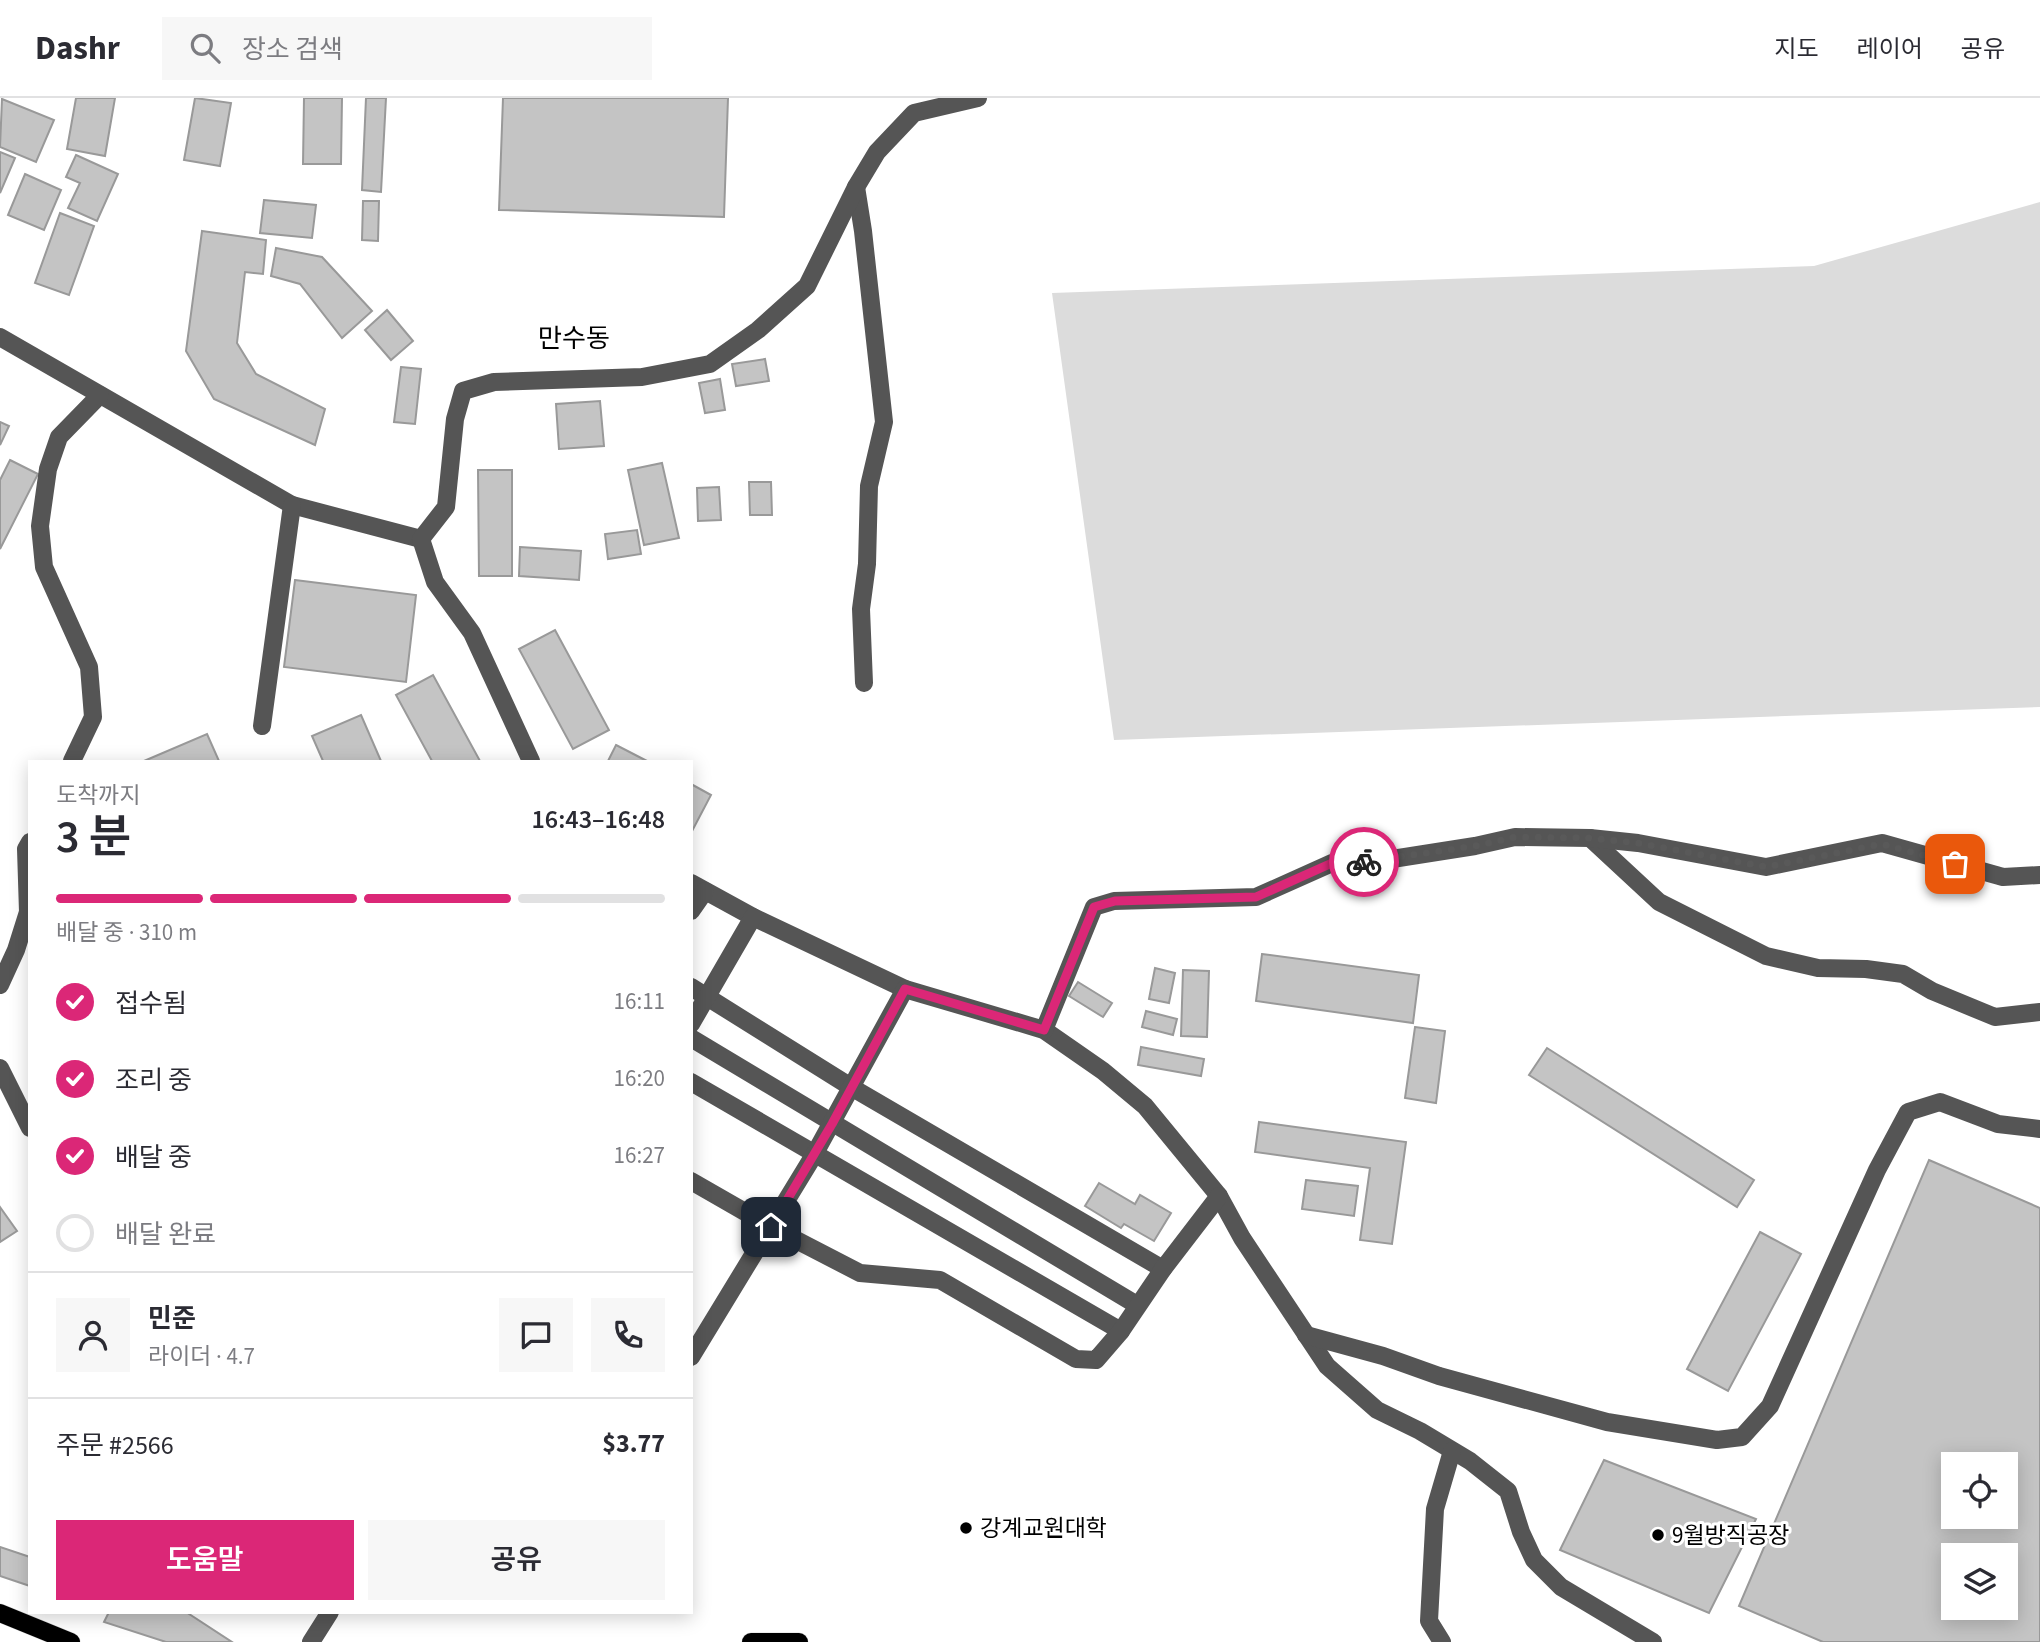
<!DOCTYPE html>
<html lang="ko">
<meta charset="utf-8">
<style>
:root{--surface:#fff;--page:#f7f7f7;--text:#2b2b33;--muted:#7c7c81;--line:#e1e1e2;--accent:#db2777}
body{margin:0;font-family:"Source Sans 3","Noto Sans KR",sans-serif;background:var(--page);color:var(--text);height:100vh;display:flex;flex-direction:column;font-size:26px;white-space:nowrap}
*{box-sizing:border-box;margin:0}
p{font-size:23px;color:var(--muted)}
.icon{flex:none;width:38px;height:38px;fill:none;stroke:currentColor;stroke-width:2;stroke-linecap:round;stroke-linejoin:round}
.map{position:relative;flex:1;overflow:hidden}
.side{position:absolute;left:28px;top:662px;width:665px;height:854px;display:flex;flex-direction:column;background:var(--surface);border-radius:0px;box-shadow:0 4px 18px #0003}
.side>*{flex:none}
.fabs{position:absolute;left:1941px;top:1354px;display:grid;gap:14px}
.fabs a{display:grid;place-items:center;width:77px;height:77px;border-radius:0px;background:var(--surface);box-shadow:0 4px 18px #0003;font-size:35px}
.pin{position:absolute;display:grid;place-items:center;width:60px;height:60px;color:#fff;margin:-30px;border-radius:14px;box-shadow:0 4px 10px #0006}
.courier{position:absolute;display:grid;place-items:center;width:70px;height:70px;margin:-35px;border:5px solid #db2777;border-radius:50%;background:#fff;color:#222;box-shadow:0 2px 9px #0007}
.summary em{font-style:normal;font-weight:600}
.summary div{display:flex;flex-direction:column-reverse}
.summary{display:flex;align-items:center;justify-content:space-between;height:119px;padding:0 28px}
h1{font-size:46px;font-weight:600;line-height:52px}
.bar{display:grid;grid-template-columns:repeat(4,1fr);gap:10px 7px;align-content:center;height:84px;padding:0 28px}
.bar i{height:9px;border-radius:5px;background:var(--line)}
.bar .active{background:var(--accent)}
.bar p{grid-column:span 4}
.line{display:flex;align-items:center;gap:18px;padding:0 28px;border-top:2px solid var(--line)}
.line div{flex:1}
.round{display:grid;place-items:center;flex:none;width:74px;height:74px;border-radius:0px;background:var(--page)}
ol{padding:0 28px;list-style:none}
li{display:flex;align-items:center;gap:21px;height:77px}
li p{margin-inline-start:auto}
li .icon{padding:7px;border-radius:50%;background:var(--accent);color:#fff;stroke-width:4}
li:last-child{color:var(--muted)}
li i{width:38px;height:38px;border:4px solid var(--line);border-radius:50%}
.button{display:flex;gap:14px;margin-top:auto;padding:14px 28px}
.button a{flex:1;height:80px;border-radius:0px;background:var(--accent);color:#fff;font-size:28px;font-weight:600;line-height:80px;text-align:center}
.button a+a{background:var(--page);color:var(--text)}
header{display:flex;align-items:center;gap:42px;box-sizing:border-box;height:98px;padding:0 35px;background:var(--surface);border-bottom:2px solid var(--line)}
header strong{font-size:33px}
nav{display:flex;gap:38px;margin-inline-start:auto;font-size:24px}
.search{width:490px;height:63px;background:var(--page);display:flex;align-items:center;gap:18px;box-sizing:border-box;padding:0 24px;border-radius:0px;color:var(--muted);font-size:26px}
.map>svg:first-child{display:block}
.green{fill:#dcdcdc}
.building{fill:#c4c4c4;stroke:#999;stroke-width:2;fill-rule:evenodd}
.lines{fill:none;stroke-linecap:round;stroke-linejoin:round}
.major-casing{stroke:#dbdbdb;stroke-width:19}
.minor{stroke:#555;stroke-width:18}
.major{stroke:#000;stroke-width:18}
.done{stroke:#595959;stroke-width:7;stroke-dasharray:0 12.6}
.route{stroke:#db2777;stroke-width:9}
.poi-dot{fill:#000;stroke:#fff;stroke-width:2.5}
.labels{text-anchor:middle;stroke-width:6;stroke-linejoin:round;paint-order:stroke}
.poi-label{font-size:23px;fill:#000;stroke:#fff;text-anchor:start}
.quarter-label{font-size:26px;fill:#000;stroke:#fff}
</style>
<header>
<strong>Dashr</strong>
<div class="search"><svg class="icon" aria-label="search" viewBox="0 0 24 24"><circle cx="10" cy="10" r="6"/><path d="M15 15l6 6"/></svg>장소 검색</div>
<nav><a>지도</a><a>레이어</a><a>공유</a></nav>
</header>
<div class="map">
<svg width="2040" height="1544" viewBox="0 0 2040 1544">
<rect width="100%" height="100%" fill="#fff"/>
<path class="green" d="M2040 104V609L1114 642 1052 195 1814 168Z"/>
<g class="building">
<path d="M76 0H115L105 58 67 51Z"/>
<path d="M195 0 231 5 220 68 184 62Z"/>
<path d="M304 0H342L341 66H303Z"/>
<path d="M366 0H386L381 94 362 92Z"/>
<path d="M503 0H728L724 119 499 112Z"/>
<path d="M2 1 54 22 36 64 0 49Z"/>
<path d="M0 54 15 60 0 95Z"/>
<path d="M76 57 118 76 97 123 68 110 80 85 66 79Z"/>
<path d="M25 76 61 92 44 132 8 117Z"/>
<path d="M264 102 316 107 312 140 260 135Z"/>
<path d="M363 103H379L378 143 362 142Z"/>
<path d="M60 115 94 128 69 197 35 185Z"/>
<path d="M202 133 266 142 263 176 245 174 237 245 256 276 325 311 315 347 214 301 186 253Z"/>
<path d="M276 150 322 159 372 213 342 240 300 186 271 178Z"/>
<path d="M387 212 413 243 391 262 365 232Z"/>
<path d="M765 261 769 283 736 288 732 266Z"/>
<path d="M401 269 421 271 415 326 394 324Z"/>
<path d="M720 281 725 312 705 315 699 285Z"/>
<path d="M600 303 604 348 559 351 556 306Z"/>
<path d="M0 324 9 328 0 347Z"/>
<path d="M10 362 38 376 0 451V382Z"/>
<path d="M662 365 679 440 644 447 628 372Z"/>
<path d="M478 372H512V478H479Z"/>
<path d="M749 384H771L772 417H750Z"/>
<path d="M719 389 721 422 698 423 697 390Z"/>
<path d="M637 432 641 456 608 461 605 436Z"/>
<path d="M520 449 581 453 579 482 519 478Z"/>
<path d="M295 482 416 497 406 584 284 569Z"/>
<path d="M555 532 609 632 573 651 519 551Z"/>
<path d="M433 577 480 663H432L396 597Z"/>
<path d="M361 617 381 663H323L312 638Z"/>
<path d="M207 636 219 663H144Z"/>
<path d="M616 647 647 663H608Z"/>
<path d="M691 686 711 697 691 735Z"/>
<path d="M1262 856 1419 877 1413 925 1256 903Z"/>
<path d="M1155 870 1175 875 1169 905 1149 901Z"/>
<path d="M1183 872 1209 873 1207 939 1181 938Z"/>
<path d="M1078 884 1112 905 1103 919 1069 898Z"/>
<path d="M1146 913 1177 921 1173 937 1142 929Z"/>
<path d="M1415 929 1445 933 1436 1005 1405 1000Z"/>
<path d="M1141 949 1204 961 1201 978 1138 967Z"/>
<path d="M1547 950 1754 1082 1737 1109 1529 977Z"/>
<path d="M1259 1024 1406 1044 1392 1146 1360 1142 1370 1070 1255 1054Z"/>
<path d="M1929 1062 2040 1110V1544H1823L1739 1508ZM1953 1367H2006V1419H1953ZM1953 1458H2006V1510H1953Z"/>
<path d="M1306 1082 1358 1088 1354 1118 1302 1111Z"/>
<path d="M1099 1085 1135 1106 1140 1097 1171 1115 1154 1143 1124 1126 1121 1130 1085 1108Z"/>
<path d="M0 1109 17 1133 0 1144Z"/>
<path d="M1760 1134 1801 1156 1728 1293 1687 1271Z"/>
<path d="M1604 1362 1756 1421 1709 1515 1560 1452Z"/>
<path d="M0 1449 30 1459V1488L0 1478Z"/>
<path d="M109 1514H186L232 1544H166L104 1524Z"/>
</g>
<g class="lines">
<g class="major-casing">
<g id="major">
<path d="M0 1515 71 1544"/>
<path d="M751 1544H799"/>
</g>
</g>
<g class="minor">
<path d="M856 89 863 133 884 324 869 388 867 466 861 511 864 585"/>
<path d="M0 239 292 407 421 441"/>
<path d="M262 628 292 407"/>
<path d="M72 663 93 619 89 569 44 469 40 428 48 371 59 339 100 297"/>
<path d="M531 663 472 535 435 484 421 441 446 409 455 321 463 293 494 284 642 279 710 266 758 232 807 188 856 89 877 54 914 15 978 0"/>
<path d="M1590 740 1659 804 1766 858 1818 870 1866 871 1903 876 1932 893 1995 919 2040 914"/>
<path d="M691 785 753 819 905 891 1044 932 1103 973 1145 1008 1219 1098 1242 1140 1327 1268 1377 1312 1420 1333 1470 1363 1508 1393 1521 1434 1534 1462 1561 1489 1653 1544"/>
<path d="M691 813 705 793"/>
<path d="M0 887 16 852 28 814 26 751 30 744"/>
<path d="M691 889 851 989 1163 1171"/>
<path d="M691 926 753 819"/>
<path d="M1044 932 1094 809 1114 803 1256 799 1332 765 1373 764 1475 748 1515 739 1590 740 1638 745 1766 769 1882 745 2003 779 2040 777"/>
<path d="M691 940 1137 1207"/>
<path d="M0 970 30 1030"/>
<path d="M691 984 1121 1233"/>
<path d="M691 1083 771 1129 860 1175 940 1182 1076 1261 1096 1262 1121 1233 1163 1171 1219 1098"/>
<path d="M1306 1237 1383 1258 1439 1278 1607 1324 1717 1342 1742 1339 1770 1308 1877 1072 1908 1014 1940 1004 1998 1026 2040 1031"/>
<path d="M691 1259 814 1057 905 891"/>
<path d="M311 1544 330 1514"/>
<path d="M1442 1544 1429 1523 1435 1411 1452 1353"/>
</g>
<use href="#major" class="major"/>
</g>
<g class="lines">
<path class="done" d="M1364 764 1475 748 1515 739 1590 740 1638 745 1766 769 1882 746 1955 766"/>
<path class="route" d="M771 1129 832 1026 905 891 1044 932 1094 809 1115 803 1256 799 1332 765 1364 764"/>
</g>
<g class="poi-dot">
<circle cx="966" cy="1430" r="7"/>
<circle cx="1658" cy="1437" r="7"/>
</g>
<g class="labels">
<g class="poi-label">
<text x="980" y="1438">강계교원대학</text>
<text x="1672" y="1445">9월방직공장</text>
</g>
<g class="quarter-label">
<text x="574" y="249">만수동</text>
</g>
</g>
</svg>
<div class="fabs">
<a><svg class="icon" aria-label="locate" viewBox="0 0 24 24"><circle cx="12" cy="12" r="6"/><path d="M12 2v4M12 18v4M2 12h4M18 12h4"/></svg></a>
<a><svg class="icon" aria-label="layers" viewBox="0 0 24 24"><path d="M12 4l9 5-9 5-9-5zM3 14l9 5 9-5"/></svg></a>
</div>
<div class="pin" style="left:1955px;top:766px;background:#ea580c"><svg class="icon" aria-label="bag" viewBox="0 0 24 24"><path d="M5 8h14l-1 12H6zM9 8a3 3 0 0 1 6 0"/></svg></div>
<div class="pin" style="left:771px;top:1129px;background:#1f2937"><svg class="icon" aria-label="home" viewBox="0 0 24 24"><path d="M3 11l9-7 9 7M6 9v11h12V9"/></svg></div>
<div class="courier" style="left:1364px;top:764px"><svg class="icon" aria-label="bike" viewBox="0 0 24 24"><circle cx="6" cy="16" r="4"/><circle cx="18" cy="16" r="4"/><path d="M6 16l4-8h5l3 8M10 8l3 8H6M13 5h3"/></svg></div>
<section class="side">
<div class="summary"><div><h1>3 분</h1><p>도착까지</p></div><em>16:43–16:48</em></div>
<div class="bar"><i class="active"></i><i class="active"></i><i class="active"></i><i></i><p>배달 중 · 310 m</p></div>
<ol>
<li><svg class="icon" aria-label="check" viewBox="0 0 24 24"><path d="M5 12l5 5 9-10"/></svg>접수됨<p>16:11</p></li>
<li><svg class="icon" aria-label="check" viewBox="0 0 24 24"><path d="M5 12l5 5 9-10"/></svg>조리 중<p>16:20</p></li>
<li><svg class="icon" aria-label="check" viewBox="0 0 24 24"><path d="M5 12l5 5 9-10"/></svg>배달 중<p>16:27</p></li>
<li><i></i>배달 완료</li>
</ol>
<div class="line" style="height:126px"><a class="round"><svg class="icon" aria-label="person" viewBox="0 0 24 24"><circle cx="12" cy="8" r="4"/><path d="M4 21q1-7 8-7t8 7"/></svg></a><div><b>민준</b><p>라이더 · 4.7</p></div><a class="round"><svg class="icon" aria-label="chat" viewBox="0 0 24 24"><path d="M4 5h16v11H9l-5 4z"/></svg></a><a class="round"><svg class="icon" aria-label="phone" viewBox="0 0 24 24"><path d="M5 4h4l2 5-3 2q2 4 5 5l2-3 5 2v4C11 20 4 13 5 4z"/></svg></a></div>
<div class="line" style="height:91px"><div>주문 #2566</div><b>$3.77</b></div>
<div class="button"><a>도움말</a><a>공유</a></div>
</section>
</div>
